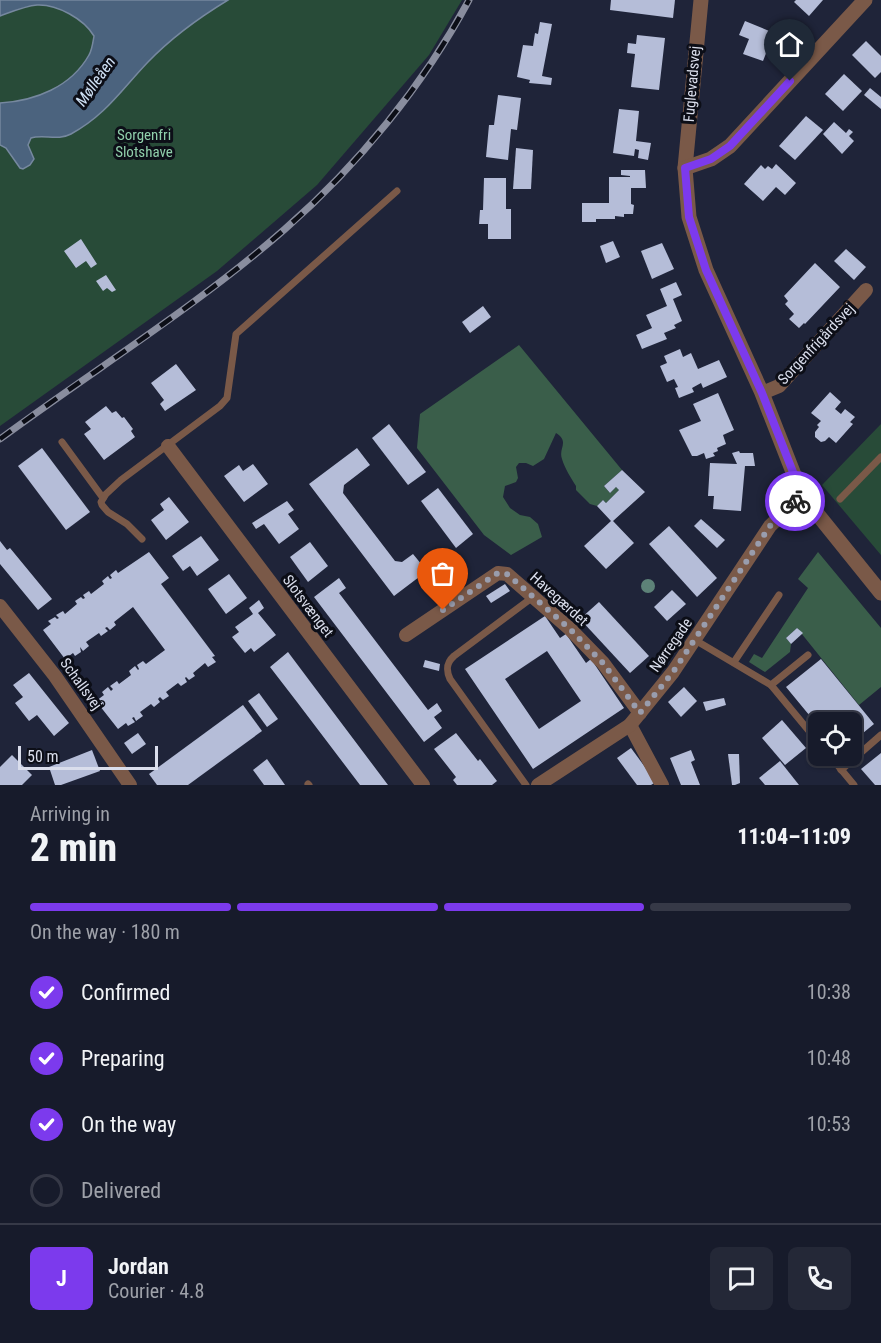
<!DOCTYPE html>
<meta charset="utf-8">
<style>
:root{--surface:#171b2b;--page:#242837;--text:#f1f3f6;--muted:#9ea1a9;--line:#363947;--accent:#7c3aed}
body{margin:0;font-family:"Roboto Condensed",sans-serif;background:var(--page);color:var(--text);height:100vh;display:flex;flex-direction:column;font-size:22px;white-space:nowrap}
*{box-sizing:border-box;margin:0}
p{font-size:20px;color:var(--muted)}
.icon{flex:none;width:33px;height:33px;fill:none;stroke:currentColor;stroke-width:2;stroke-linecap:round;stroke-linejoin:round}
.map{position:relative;height:785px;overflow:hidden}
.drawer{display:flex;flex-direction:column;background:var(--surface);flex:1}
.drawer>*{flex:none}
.controls{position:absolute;left:808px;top:712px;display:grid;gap:12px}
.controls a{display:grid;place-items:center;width:54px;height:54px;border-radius:9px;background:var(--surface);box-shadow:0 2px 4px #0004,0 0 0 2px var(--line);font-size:30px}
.scale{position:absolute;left:18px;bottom:15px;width:140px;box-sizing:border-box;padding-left:6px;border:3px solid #dadeec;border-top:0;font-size:16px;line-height:21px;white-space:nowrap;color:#dadeec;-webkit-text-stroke:4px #0c0e17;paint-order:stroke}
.pin{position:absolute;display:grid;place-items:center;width:51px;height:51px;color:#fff;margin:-62px -26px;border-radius:50% 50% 50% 0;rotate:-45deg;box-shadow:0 0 6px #0007}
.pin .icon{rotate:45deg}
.courier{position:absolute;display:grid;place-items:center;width:60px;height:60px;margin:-30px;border:4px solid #7c3aed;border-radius:50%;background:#fff;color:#222;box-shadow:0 2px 8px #0007}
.summary em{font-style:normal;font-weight:800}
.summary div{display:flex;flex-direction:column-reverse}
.summary{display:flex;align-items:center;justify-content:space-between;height:102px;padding:0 30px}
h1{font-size:39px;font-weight:800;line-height:45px}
.bar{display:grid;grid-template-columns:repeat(4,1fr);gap:9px 6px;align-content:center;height:72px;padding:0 30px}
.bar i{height:8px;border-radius:4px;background:var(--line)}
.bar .selected{background:var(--accent)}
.bar p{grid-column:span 4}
.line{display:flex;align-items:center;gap:15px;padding:0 30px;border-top:2px solid var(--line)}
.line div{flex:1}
.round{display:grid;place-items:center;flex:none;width:63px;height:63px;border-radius:9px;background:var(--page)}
ol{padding:0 30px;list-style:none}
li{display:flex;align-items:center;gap:18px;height:66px}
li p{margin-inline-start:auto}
li .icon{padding:6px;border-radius:50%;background:var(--accent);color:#fff;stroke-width:4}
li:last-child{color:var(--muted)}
li i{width:33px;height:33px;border:3px solid var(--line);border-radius:50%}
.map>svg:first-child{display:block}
.green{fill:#284b38}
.forest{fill:#3a5e4a}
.water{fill:#4b637e;stroke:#76889f;stroke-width:1.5}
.building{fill:#b5bdd8;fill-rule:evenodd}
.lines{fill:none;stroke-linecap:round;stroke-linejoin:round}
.service{stroke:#7a5948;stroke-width:7}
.minor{stroke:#7a5948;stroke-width:14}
.tertiary{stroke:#7a5948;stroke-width:15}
.rail-casing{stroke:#898d9e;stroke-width:7}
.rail{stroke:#0c0e17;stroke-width:4.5;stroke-dasharray:14;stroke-linecap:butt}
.tree{fill:#5d8278}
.done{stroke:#999dad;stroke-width:6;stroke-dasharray:0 10.8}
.route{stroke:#7c3aed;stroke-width:8}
.labels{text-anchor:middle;stroke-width:6;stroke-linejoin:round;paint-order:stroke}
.street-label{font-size:15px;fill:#dadeec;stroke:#0c0e17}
.park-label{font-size:15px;fill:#90cfab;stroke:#0c0e17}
.water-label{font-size:16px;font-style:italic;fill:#d0e2f6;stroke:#0c0e17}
</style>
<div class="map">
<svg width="881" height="785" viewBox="0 0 881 785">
<rect width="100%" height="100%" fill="#1f2439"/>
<g class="green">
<path d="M0 0H462L429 55 317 185 217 271 0 426Z"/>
<path d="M881 424V555L822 485Z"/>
</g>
<g class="forest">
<path d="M519 345 622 470 604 486 610 493 616 487 619 490 606 503 603 500 597 506 590 504 576 490V486C571 478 565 469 562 459 558 448 570 442 556 433L544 459 533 466 526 463H519L516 467 518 478 516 482 505 486 503 497 510 508 520 515 530 517 538 524 542 537 511 555 484 535 417 448 420 414Z"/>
<path d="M818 552 881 628V687L859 705 797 628 786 638 791 644 790 652 765 672 749 662 754 654 762 658 808 588 798 579Z"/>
</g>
<path class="water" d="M0 0H228C200 17 171 38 148 62 122 89 106 115 71 134 58 141 43 134 31 138L28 145 34 159 30 165 23 169 20 168 6 148 0 145V103C35 101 71 87 89 55 92 50 93 42 94 36 84 19 57 4 37 5 25 6 11 12 0 16Z"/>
<g class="building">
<path d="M611 0H675L673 18 610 10Z"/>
<path d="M796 0H823L809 16 794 2Z"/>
<path d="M745 21 774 33 763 61 743 54 749 39 739 35Z"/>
<path d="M540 22 552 24 542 76 552 78 551 85 529 83 530 80 517 77 523 45 533 46 535 33 538 34Z"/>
<path d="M637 35 665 38 659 90 631 87 635 54 627 53 628 43 636 44Z"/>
<path d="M866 41 881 56V72L875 78 852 55Z"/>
<path d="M844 74 862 91 843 111 825 94Z"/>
<path d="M870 88 881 97V109L864 95Z"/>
<path d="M498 95 521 98 517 130 511 129 508 160 486 157 489 125H494Z"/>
<path d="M619 109 639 111 636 141 651 143 648 160 638 158 639 150 635 149 634 156 613 153Z"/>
<path d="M806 116 823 130 795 160 779 146Z"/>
<path d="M834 122 846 133 849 129 853 132 849 136 854 141 842 154 823 134Z"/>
<path d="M516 148 533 150 531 189H513Z"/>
<path d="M776 164 796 183 785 195 776 187 763 201 744 184 761 165 765 169 768 166 772 169Z"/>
<path d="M621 170H645L646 188H631V204L634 205 633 214H624V217L615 216V219H596V222H582V203H609V177H630V176L621 175Z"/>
<path d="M484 178H506V209H511V239H488V224H479L480 210H483Z"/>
<path d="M81 239 97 264 91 268 86 261 76 268 64 251Z"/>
<path d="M613 241 620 257 606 263 600 246Z"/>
<path d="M662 243 674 269 652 279 641 251Z"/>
<path d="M846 249 866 267 854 280 834 261Z"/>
<path d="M815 263 840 287 805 324 804 323 799 328 789 319 794 314 785 304 788 301 784 296Z"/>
<path d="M106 275 116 290 112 292 107 288 103 291 96 281Z"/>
<path d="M676 282 682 295 673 299 682 321 674 325 676 328 664 333 667 339 642 349 636 335 652 328 646 315 667 306 660 289Z"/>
<path d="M483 306 491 317 470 333 462 322Z"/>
<path d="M680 349 683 357 691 353 698 369 719 360 727 377 703 388 701 383 692 388 694 392 679 398 675 388 678 387 674 379 667 382 660 366 667 363 664 356Z"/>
<path d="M176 364 196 390 165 411 160 404 164 400 151 383Z"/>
<path d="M830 392 841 402 835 409 841 414 845 409 855 417 850 422 853 424 836 443 829 437 825 441 821 442 815 437V432L819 427 817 425 821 421 811 413Z"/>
<path d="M718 393 734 430 723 435 726 444 717 448 718 451 713 453 715 456 706 459 704 453 697 456H692L679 430 701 421 693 404Z"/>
<path d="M106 406 112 413 116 411 122 418 124 417 133 429 131 431 135 437 104 460 84 434 91 429 85 422Z"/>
<path d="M389 424 426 472 408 485 372 438Z"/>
<path d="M42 448 90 512 66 530 18 466Z"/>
<path d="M357 448 370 465 344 485 343 493 395 561 402 562 413 554 427 571 394 596 309 484Z"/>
<path d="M739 451 740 453H753L755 466H745L741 511 713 509 714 496H708L710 463 737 464 732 453Z"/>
<path d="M253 464 268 484 244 502 224 476 239 465 243 471Z"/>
<path d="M622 470 645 492 613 521 634 543 606 569 584 546 611 521 597 506 603 500 606 503 619 490 616 487 610 493 604 486Z"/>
<path d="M438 488 473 534 456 548 421 501Z"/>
<path d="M169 497 189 522 166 540 151 520 164 510 160 504Z"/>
<path d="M287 501 294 510 288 514 299 529 279 544 264 524 256 529 252 523Z"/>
<path d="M701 519 725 540 717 548 694 526Z"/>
<path d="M669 526 717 578 697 597 649 544Z"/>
<path d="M201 536 219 560 197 576 190 566 183 571 172 556Z"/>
<path d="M0 541 7 550 10 548 52 599 38 610 0 564Z"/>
<path d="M310 542 328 566 308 582 290 557Z"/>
<path d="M149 552 169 578 161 584 215 656 212 657 216 662 208 667 205 663 193 673 195 676 189 680 186 677 185 678 187 682 181 686 178 683 166 692 169 696 163 700 160 697 158 699 160 702 154 707 151 704 140 712 143 716 136 721 134 717 132 718 135 722 128 726 126 723 118 729 96 701 104 695 102 692 108 687 111 691 113 689 110 686 117 681 119 684 131 675 129 671 135 666 138 670 139 669 137 665 143 661 146 664 165 650 133 607 114 622 116 625 110 630 107 627 105 628 108 631 101 636 99 633 86 642 89 646 83 651 80 647 81 652 75 656 73 653 65 659 43 630 51 624 48 621 55 617 57 619 59 618 56 615 63 611 65 614 77 604 75 601 81 597 83 599 85 598 83 595 89 591 91 594 104 584 102 581 108 576 110 579 112 578 110 575 116 570 118 573Z"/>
<path d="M229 574 247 598 226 614 208 589Z"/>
<path d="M339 578 346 588 339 593 428 710 437 703 442 711 434 717 442 728 424 742 314 597Z"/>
<path d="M505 584 510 591 491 603 486 596Z"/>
<path d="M672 590 686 604 667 621 654 607Z"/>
<path d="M259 600 264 608 258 613 276 635 254 652 251 648 245 653 232 637 239 632 235 627 253 614 249 608Z"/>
<path d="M599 602 649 656 630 673 580 619Z"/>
<path d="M545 616 560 638 566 634 586 663 591 659 624 708 533 769 465 669ZM547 651 581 701 539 729 505 679Z"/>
<path d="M797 628 803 633 791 644 786 638Z"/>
<path d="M288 652 315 688 388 785H360L297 702 270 667Z"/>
<path d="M821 659 874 724 852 742V723H819V727L786 687Z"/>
<path d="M425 660 440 664 439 671 423 667Z"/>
<path d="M29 673 69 723 54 736 37 715 29 721 15 703 23 697 13 685Z"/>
<path d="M684 687 697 701 681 717 668 702Z"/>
<path d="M259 693 278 719 267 727 248 701Z"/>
<path d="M724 698 726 705 706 711 703 702Z"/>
<path d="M243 705 262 731 188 785H157L149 774Z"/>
<path d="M782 720 806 748 785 765 762 738Z"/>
<path d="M138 733 146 744 132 754 124 743Z"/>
<path d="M456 733 478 761 480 759 497 781 492 785H457L453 780 456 777 434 749Z"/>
<path d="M631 748 656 782 651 785H637L617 758Z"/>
<path d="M92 750 100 771 61 785H55L49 767Z"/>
<path d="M691 750 695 760 691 762 700 785H681L670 758Z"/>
<path d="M881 753V785H875L861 769Z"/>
<path d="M728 754H739L740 783 735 785H732Z"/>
<path d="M12 755 32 775 22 785H0V767Z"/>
<path d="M267 759 285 785H264L253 770Z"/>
<path d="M780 761 799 785H765L759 778Z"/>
</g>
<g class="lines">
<g class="service">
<path d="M62 442 103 498"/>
<path d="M840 499 881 457"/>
<path d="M142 539 127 524 108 512 102 505 101 502 106 494 121 480 220 406 227 398 236 334 397 191"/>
<path d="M695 640 771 685 819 743"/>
<path d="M734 662 779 595"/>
<path d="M771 685 808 655"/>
<path d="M830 756 854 785"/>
<path d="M841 770 881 735"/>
<path d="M308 784 309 785"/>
<path d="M526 785 450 679C446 670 446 663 454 656L533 597"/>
</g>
<g class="minor">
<path d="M762 393 779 386 866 290"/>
<path d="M168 446 423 785"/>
<path d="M0 606 55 676 130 785"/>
<path d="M406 635 498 573 507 574 570 629 603 663 640 713"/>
<path d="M630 725 662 785"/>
<path d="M538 785 630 725 673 672 770 526 802 495"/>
</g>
<g class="tertiary">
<path d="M701 0 685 168 689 217 706 270 762 393 802 495 881 593"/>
<path d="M685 168 711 159 730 146 865 0"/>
</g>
<g class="rail-casing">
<path id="rail" d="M0 439C95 369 196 307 285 229 358 165 423 86 469 0"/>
</g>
<use href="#rail" class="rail"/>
</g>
<circle class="tree" cx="648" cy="586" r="7"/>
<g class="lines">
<path class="done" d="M443 610 498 573 507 574 570 629 603 663 640 713 673 672 770 526 795 501"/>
<path class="route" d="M790 81 730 146 711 159 685 168 689 217 706 270 762 393 802 495 795 501"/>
</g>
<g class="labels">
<g class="street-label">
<text transform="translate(692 84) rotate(-85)" y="5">Fuglevadsvej</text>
<text transform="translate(816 344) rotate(-47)" y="5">Sorgenfrigårdsvej</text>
<text transform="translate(559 599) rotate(42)" y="5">Havegærdet</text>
<text transform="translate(308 606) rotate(53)" y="5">Slotsvænget</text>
<text transform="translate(671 645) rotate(-55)" y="5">Nørregade</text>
<text transform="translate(81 684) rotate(54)" y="5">Schallsvej</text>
</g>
<g class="park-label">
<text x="144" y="140">Sorgenfri<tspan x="144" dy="17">Slotshave</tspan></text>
</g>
<g class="water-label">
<text transform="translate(95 81) rotate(-55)" y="6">Mølleåen</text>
</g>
</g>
</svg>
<div class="controls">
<a><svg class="icon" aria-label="locate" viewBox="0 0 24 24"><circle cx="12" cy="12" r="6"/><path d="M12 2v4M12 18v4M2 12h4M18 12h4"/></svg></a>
</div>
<div class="scale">50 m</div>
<div class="pin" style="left:443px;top:610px;background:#ea580c"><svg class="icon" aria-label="bag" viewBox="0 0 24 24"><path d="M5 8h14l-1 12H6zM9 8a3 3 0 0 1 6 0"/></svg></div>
<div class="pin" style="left:790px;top:81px;background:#1f2937"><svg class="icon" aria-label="home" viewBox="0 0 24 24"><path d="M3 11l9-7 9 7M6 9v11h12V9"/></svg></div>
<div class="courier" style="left:795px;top:501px"><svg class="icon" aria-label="bike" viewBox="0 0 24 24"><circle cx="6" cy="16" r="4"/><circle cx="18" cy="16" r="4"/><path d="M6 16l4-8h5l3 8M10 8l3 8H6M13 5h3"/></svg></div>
</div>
<section class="drawer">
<div class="summary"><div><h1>2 min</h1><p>Arriving in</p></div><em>11:04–11:09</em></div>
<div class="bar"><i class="selected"></i><i class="selected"></i><i class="selected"></i><i></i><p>On the way · 180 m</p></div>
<ol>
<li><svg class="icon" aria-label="check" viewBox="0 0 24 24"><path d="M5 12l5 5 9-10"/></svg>Confirmed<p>10:38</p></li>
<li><svg class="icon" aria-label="check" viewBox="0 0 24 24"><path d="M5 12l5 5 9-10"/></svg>Preparing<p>10:48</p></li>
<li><svg class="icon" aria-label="check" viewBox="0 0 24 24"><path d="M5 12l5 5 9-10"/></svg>On the way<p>10:53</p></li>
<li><i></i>Delivered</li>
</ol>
<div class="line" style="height:108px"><b class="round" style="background:var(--accent);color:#fff">J</b><div><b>Jordan</b><p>Courier · 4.8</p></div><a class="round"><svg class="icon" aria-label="chat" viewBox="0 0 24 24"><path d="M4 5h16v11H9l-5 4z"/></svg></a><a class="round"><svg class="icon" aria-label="phone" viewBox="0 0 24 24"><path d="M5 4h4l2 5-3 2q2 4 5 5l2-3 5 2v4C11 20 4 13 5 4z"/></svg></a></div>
</section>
